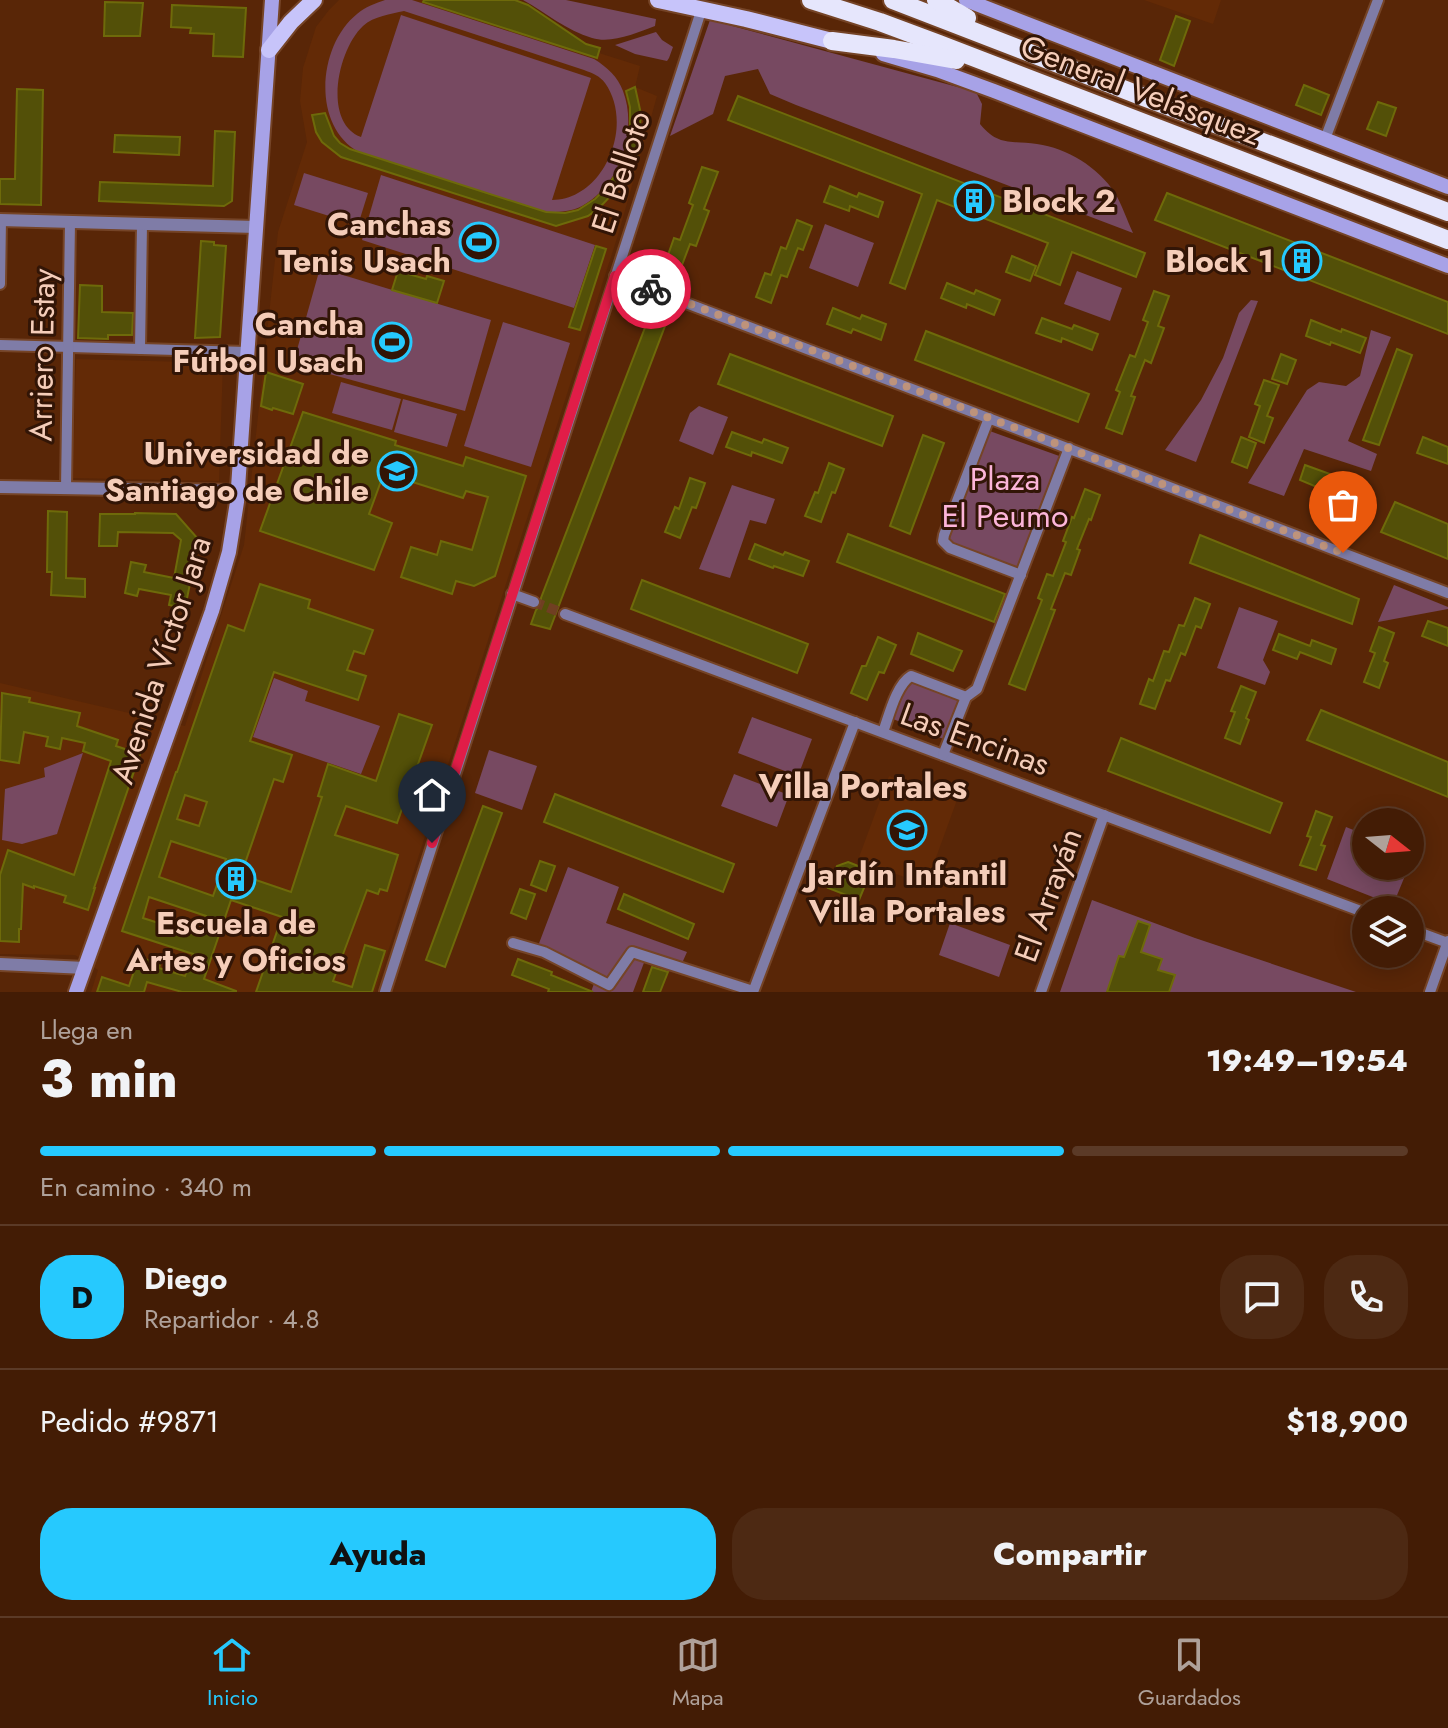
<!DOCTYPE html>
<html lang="es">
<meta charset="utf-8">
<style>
:root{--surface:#431c05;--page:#4d2913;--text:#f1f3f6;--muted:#afa19a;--line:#5b3a27;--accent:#26c9fe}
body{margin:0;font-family:Jost,sans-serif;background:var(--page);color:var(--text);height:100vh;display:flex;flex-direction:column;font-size:30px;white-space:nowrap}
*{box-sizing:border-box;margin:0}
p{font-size:26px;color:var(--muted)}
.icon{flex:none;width:44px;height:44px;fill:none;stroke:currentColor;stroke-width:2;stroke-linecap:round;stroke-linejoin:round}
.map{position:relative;height:992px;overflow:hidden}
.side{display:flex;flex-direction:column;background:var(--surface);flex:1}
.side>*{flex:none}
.needle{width:52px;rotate:107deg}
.controls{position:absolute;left:1352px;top:808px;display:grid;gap:16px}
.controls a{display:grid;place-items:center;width:72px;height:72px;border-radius:50%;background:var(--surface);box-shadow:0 4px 20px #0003,0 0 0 2px var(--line);font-size:40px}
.pin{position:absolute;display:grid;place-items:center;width:68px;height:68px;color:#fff;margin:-82px -34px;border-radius:50% 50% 50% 0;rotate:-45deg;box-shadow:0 0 8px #0007}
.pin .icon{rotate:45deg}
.courier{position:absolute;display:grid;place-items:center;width:80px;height:80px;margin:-40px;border:6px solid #e11d48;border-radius:50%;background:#fff;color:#222;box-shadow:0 2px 10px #0007}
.headline em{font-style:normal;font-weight:800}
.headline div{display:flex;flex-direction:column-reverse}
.headline{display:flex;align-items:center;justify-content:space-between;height:136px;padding:0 40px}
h1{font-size:52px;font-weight:800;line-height:60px}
.bar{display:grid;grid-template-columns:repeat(4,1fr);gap:12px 8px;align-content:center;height:96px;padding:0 40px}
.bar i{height:10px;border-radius:6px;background:var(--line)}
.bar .current{background:var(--accent)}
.bar p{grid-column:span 4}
.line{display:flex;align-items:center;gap:20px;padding:0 40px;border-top:2px solid var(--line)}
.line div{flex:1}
.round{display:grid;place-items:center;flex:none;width:84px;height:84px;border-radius:32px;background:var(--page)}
.button{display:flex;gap:16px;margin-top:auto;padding:16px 40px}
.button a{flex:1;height:92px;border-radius:32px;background:var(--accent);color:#111;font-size:32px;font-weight:800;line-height:92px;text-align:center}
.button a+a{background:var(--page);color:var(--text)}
.dock{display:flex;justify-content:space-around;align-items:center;height:112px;border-top:2px solid var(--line);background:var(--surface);font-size:22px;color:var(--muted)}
.dock a{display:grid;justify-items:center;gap:4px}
.dock .current{color:var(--accent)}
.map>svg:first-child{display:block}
.built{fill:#632a06}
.green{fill:#774961;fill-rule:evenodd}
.building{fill:#535008;stroke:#6e6a0a;stroke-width:2;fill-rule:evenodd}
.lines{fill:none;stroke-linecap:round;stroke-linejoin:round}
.minor-tunnel{stroke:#703f22;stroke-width:10;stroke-dasharray:10 5;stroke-linecap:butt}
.minor-casing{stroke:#754427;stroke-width:14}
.tertiary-casing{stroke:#754427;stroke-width:16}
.secondary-casing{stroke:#754427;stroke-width:18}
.primary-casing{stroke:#754427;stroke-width:20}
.motorway-casing{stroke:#754427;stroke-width:22}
.minor{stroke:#7f7ca7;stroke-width:10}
.tertiary{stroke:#7f7ca7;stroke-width:12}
.secondary{stroke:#a7a2e7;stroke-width:14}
.primary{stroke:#c7c4fa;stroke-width:16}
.motorway{stroke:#e6e6fc;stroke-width:18}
.done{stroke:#be937b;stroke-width:8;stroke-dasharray:0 14.4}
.route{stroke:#e11d48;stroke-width:10}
.labels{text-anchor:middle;stroke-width:6;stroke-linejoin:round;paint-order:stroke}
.street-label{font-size:32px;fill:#f5cdb9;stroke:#321506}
.poi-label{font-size:32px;font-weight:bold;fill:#f5cdb9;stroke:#321506;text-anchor:end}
.park-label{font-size:32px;fill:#fcb5d9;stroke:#321506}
.neighbourhood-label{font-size:34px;font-weight:bold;fill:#f5cdb9;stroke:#321506}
</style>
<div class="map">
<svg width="1448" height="992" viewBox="0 0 1448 992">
<rect width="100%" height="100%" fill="#592607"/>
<g class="built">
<path d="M339 0H515L528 5 586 44 600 48 599 53 640 66 635 87 657 96 619 232 375 992H91L98 970 75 955 0 954V683L185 726 244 545 278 232 307 142 300 101 303 68 316 27 329 10Z"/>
<path d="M1144 0H1221L1213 24Z"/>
<path d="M76 359 223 363 219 481 73 478Z"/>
<path d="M889 776 957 800 926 885 858 860Z"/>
</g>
<g class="green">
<path d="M385 0H412L594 59C607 67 618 77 623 91 638 130 620 186 582 206 571 212 558 212 546 212L359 152C311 126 318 45 357 14 365 7 376 3 385 0ZM404 11 584 70C592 73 600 76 605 83 635 125 604 200 552 200L591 78 401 15 361 137C322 122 338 49 363 26 374 16 391 14 404 11Z"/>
<path d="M523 0H566L656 19 655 26C636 33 612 44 592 38 567 31 545 12 523 0Z"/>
<path d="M710 20 976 92 982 104 980 124C999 147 1011 140 1037 144 1067 148 1098 167 1115 193 1122 205 1127 220 1133 233L796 105 770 94 758 69 725 76 713 114 670 136Z"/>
<path d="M656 32 662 40 673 47 669 58 667 61 635 54 615 45Z"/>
<path d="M304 173 368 193 358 225 294 205Z"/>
<path d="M381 175 595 245 574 308 362 240Z"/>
<path d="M825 224 874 243 858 287 809 268Z"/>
<path d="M320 268 491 320 465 411 293 364Z"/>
<path d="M1077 271 1122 288 1110 321 1064 304Z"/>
<path d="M1251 300 1258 301 1196 462 1165 450 1201 400 1223 358 1239 313Z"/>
<path d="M503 322 570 343 531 467 464 446Z"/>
<path d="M1371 330 1391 337 1348 441 1377 454 1371 471 1304 449 1284 496 1248 483 1307 390 1319 382 1346 386 1360 376Z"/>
<path d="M341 382 401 399 392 430 332 413Z"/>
<path d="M403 399 457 414 447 447 394 432Z"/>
<path d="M699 406 728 417 713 455 679 441 690 413Z"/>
<path d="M987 430 1062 457 1020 566 1013 569 952 546 947 537Z"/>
<path d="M732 485 775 499 766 524 750 520 730 578 699 569Z"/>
<path d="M1394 585 1448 607V609L1378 622Z"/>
<path d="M1239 607 1278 621 1263 660 1270 672 1265 685 1217 668Z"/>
<path d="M274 678 308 691 305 701 380 726 361 774 253 737Z"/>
<path d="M911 679 961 698 946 740 893 719 905 686Z"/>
<path d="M752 717 812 739 798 776 738 753Z"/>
<path d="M489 750 537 766 522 810 475 793Z"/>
<path d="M83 753 57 834 22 844 2 840 5 789 45 777 44 768Z"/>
<path d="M734 774 789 795 777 827 721 806Z"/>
<path d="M1346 827 1366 835V866H1409L1393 905 1327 879Z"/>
<path d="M568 867 619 887 606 923 687 952 679 970 645 960 633 992H591L598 972 538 946Z"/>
<path d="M1092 900 1195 938 1356 992H1060Z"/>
<path d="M950 923 1010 945 999 977 939 955Z"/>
</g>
<g class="building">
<path d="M424 0H515L528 5 586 44 600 48 597 58 423 2Z"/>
<path d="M105 2 143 3 140 36H104Z"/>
<path d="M172 5 246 8 243 57 213 56 214 34 190 33 191 28 171 27Z"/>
<path d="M1176 16 1190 21 1174 66 1160 60Z"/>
<path d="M1304 85 1329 95 1321 115 1296 105Z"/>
<path d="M635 87 641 114 637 159H634L624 182 600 207 588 216 556 226 341 157 322 142 316 132 312 115 325 113 334 136 340 143 350 149 546 212 565 213 578 210 595 199 607 187 615 175 625 154 630 136V107L626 91Z"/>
<path d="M17 89 43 90 41 205 0 204V179H15Z"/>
<path d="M738 96 1145 253 1136 277 1072 252 1060 285 1035 275 1048 243 937 200 905 289 890 283 922 194 728 120Z"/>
<path d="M1378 102 1396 108 1386 136 1367 129Z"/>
<path d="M215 131 235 132 232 201 224 206 99 201 100 182 213 186Z"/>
<path d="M115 135 180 137 179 155 114 152Z"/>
<path d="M702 167 718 172 704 209 709 211 696 246 690 244 677 278 662 272 674 238 680 240 693 205 689 203Z"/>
<path d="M830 186 857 197 859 193 883 202 878 217 850 206 849 211 824 202Z"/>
<path d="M1167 193 1448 302V334L1155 220Z"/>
<path d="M797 220 812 226 803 250 798 248 787 277 781 275 771 303 756 297 765 273 771 275 781 247 786 249Z"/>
<path d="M201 241 214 242V245L226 246 220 337 195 338Z"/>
<path d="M596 246 606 249 580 330 569 327Z"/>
<path d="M1012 256 1036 266 1030 281 1006 272Z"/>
<path d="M398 271 426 279 427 276 444 281 437 303 392 290Z"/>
<path d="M947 283 974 294 976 290 1000 300 994 315 967 304 966 308 941 298Z"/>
<path d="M80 285 102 286V312L133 313 132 335H108V339L78 338Z"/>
<path d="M1154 291 1169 296 1158 326 1164 328 1151 363 1145 360 1131 396 1135 397 1122 434 1106 428 1120 392 1116 390 1130 355 1135 357 1148 322 1143 320Z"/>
<path d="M833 308 860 319 862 315 886 324 881 340 853 329 851 333 827 324Z"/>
<path d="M651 312 668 318 550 629 531 624 536 610 541 605V598Z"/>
<path d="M1042 318 1072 329 1074 325 1098 334 1092 350 1062 338 1061 342 1036 333Z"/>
<path d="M1311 320 1341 332 1342 329 1366 338 1360 353 1331 342 1330 345 1306 336Z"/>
<path d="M926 331 1089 394 1078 422 915 360Z"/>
<path d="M1397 349 1412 355 1379 445 1363 440Z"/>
<path d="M730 354 893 416 882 446 718 384Z"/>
<path d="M1281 354 1296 360 1287 384 1272 379Z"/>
<path d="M266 372 303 384 293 414 273 408 272 410 261 406Z"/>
<path d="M1264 380 1279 385 1267 416 1273 418 1264 443 1249 437 1260 406 1255 404Z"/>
<path d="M303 412 396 441 395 445 463 466 466 457 526 476 495 576 474 586 456 581 452 594 401 577 411 547 437 555 441 541 472 550 488 497 466 491 463 498 384 473 369 514 392 523 374 570 260 531Z"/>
<path d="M732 432 762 443 764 439 788 448 782 463 752 452 751 456 726 447Z"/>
<path d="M923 435 944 443 910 534 890 526Z"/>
<path d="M1241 437 1256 443 1247 468 1232 462Z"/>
<path d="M1423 437 1448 447V464L1417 453Z"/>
<path d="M829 463 844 469 835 493 832 492 821 522 805 516 815 492 818 493Z"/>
<path d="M1305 465 1330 474 1328 478 1358 489 1352 504 1328 495 1329 492 1300 480Z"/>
<path d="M690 478 705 483 696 508 692 507 680 538 665 532 675 507 679 509Z"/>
<path d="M1085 489 1100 495 1091 520 1089 519 1077 549 1080 550 1071 575 1065 573 1051 609 1055 610 1025 690 1009 684 1042 600 1038 598 1047 574 1053 576 1066 542 1063 541 1072 517 1074 518Z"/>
<path d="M1395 502 1448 524V559L1381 532Z"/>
<path d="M48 511 67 512 66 578 85 579V597L51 595 52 572H47Z"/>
<path d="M135 513 176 514 199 540 185 608 169 605 171 595 139 589 137 596 125 593 131 562 146 565 144 572 174 578 181 540 173 533 118 532 117 546H99L100 514H135Z"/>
<path d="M848 534 1005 594 994 622 837 562Z"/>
<path d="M1200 535 1359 599 1352 624 1190 563Z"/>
<path d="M755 544 783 555 785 552 809 561 803 576 774 566 773 568 749 559Z"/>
<path d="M642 580 808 644 797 673 631 609Z"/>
<path d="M260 584 310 600 308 608 373 630 364 654 354 651 347 670 366 676 358 700 274 672 250 741 292 755 283 782 274 779 241 875 291 892 322 797 318 796 328 764 376 781 399 714 432 725 397 823 346 806 335 835 398 855 387 891 380 889 378 894 367 890 333 981 352 987 365 945 385 951 372 992H256L282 917 231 900 204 979 236 991V992H182L147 982 144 992H97L102 977 129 986 139 957 160 964 159 968 185 976 193 954 122 931 176 772H177L228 625 244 631ZM185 795 207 802 199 826 177 819ZM171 841 226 859 213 896 159 877ZM149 897 206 916 199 936 143 918Z"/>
<path d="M1195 598 1210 604 1201 628 1196 626 1185 655 1181 653 1170 681 1166 680 1155 709 1140 704 1149 679 1153 681 1164 651 1169 652 1179 625 1184 626Z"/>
<path d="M1428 621 1448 628V646L1422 636Z"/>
<path d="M1379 627 1394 633 1384 661 1388 663 1379 688 1364 682 1375 653 1370 651Z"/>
<path d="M918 633 962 651 953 671 911 654Z"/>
<path d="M1279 634 1310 646 1312 640 1336 649 1331 664 1300 652 1297 659 1273 650Z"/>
<path d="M878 637 896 645 884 673 879 672 867 700 851 693 862 666H866Z"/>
<path d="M1241 686 1256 692 1246 718 1249 720 1240 744 1225 738 1235 712 1231 711Z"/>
<path d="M2 693 30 698 29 702 80 713 77 726 118 740 116 746 140 754 94 888H95L88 910 64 902 66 896 34 886V888L23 884 21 929H19V942L0 941V875L8 850 74 875 111 761 83 751 85 743 62 738 60 749 46 746 48 737 24 732 19 763 0 760Z"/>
<path d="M1321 710 1448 762V797L1307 740Z"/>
<path d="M1121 738 1282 803 1270 833 1108 771Z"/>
<path d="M555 794 734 864 723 892 544 822Z"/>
<path d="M483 806 502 813 445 967 426 960Z"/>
<path d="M1316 811 1332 817 1321 845 1325 846 1316 870 1300 865 1311 837 1307 836Z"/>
<path d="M540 861 555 866 546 891 531 885Z"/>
<path d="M848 862 871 871 859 900 828 888 837 866Z"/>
<path d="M520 889 535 894 526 919 511 913Z"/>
<path d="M624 894 694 924 688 939 618 909Z"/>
<path d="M1138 921 1150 925 1141 952 1162 959 1158 970 1175 975 1169 992H1107L1119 956 1124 957Z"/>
<path d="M518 959 552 972 551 975 593 992H548L549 989 512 975Z"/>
<path d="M652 967 668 972 660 992H643Z"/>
</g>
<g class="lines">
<path class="minor-tunnel" d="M534 602 565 614"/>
<g class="minor-casing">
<g id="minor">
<path d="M1325 139 1378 0"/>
<path d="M615 276 1448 593"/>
<path d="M0 284 1 220"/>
<path d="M0 345 247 352"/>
<path d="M140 349 142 225"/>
<path d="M989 418 944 535 943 541 950 548 1021 575"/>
<path d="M66 488 70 222"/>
<path d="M512 594 534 602"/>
<path d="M565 614 1366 913"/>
<path d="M883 732C889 716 896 685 911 676L966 697"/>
<path d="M943 755 966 697 977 689 1069 448"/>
<path d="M1410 929 1448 943"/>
<path d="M513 943 544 952 609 985 632 952 753 991"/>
<path d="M385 992 702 8"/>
<path d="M753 992 855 722"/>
<path d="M1041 992 1104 815"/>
<path d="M1430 992 1448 941"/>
</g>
</g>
<g class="tertiary-casing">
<g id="tertiary">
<path d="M0 220 256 227"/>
<path d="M0 487 237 491"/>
<path d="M0 964 85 968"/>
</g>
</g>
<g class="secondary-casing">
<g id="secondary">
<path d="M966 0 1448 187"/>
<path d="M883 54 937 70 994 91 1448 266"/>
<path d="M76 992 212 611 229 552 237 502 272 0"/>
</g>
</g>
<g class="primary-casing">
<g id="primary">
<path d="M658 0 746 19 832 41"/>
<path d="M269 50 291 22 314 0"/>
</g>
</g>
<g class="motorway-casing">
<g id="motorway">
<path d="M811 0 880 22 939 44 1448 240"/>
<path d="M893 0 1141 96 1448 212"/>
<path d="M936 0 967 18"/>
<path d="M832 41 894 49 956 60"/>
</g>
</g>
<use href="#minor" class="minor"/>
<use href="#tertiary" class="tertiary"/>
<use href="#secondary" class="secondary"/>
<use href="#primary" class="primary"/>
<use href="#motorway" class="motorway"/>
</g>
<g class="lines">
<path class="done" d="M651 289 1343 553"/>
<path class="route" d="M432 843 615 276 651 289"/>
</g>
<defs>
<g id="building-ring" transform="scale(2)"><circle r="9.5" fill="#321506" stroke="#26c9fe" stroke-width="1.5"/><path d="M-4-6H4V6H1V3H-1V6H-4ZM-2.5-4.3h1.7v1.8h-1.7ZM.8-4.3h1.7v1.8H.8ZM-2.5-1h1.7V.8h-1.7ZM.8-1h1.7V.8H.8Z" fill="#26c9fe"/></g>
<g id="stadium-ring" transform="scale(2)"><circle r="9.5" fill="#321506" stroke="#26c9fe" stroke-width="1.5"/><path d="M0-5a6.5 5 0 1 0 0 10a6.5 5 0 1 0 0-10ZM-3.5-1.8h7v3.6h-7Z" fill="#26c9fe"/></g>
<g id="university-ring" transform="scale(2)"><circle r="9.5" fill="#321506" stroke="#26c9fe" stroke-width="1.5"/><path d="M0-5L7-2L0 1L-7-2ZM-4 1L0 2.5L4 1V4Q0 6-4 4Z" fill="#26c9fe"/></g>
<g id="school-ring" transform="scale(2)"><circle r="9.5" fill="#321506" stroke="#26c9fe" stroke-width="1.5"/><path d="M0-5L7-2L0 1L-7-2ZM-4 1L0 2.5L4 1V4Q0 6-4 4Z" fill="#26c9fe"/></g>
</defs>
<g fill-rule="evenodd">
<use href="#building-ring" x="974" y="201"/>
<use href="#stadium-ring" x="479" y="242"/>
<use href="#building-ring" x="1302" y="261"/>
<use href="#stadium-ring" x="392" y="342"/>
<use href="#university-ring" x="397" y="471"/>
<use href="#school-ring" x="907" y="830"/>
<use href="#building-ring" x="236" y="879"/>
</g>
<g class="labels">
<g class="street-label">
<text transform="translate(1141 90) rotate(21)" y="11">General Velásquez</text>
<text transform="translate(621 172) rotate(-72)" y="11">El Belloto</text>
<text transform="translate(42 355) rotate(-89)" y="11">Arriero Estay</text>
<text transform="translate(161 660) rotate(-72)" y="11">Avenida Víctor Jara</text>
<text transform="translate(975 739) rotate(20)" y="11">Las Encinas</text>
<text transform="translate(1048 895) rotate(-70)" y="11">El Arrayán</text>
</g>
<g class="poi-label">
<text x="1002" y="212" text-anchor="start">Block 2</text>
<text x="451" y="235">Canchas<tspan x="451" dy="37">Tenis Usach</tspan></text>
<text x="1274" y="272">Block 1</text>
<text x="364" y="335">Cancha<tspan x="364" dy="37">Fútbol Usach</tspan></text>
<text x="369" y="464">Universidad de<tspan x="369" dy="37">Santiago de Chile</tspan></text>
<text x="907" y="885" text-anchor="middle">Jardín Infantil<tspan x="907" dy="37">Villa Portales</tspan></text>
<text x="236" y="934" text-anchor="middle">Escuela de<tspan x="236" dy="37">Artes y Oficios</tspan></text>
</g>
<g class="park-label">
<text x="1005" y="490">Plaza<tspan x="1005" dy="37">El Peumo</tspan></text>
</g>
<g class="neighbourhood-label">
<text x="863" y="798">Villa Portales</text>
</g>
</g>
</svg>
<div class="controls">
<a><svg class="needle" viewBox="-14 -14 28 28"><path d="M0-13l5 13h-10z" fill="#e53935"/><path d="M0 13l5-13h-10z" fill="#afa19a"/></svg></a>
<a><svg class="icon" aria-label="layers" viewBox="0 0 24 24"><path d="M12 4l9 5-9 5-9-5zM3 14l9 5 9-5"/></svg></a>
</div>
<div class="pin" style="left:1343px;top:553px;background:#ea580c"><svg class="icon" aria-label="bag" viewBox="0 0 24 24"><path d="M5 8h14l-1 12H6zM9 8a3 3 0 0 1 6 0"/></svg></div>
<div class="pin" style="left:432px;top:843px;background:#1f2937"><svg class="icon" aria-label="home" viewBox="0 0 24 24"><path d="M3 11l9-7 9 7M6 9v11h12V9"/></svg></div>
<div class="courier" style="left:651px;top:289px"><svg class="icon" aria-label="bike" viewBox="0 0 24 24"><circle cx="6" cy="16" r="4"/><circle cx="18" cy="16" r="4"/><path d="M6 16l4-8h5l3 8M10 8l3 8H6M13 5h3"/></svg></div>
</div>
<section class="side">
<div class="headline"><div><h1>3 min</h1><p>Llega en</p></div><em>19:49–19:54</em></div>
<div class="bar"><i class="current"></i><i class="current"></i><i class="current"></i><i></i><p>En camino · 340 m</p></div>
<div class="line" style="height:144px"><b class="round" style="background:var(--accent);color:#111">D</b><div><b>Diego</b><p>Repartidor · 4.8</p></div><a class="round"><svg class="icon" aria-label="chat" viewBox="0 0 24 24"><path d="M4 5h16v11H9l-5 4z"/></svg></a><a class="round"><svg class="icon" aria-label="phone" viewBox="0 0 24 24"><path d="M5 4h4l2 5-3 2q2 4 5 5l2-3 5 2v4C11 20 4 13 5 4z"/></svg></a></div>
<div class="line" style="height:104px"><div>Pedido #9871</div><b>$18,900</b></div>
<div class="button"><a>Ayuda</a><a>Compartir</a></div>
</section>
<nav class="dock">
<a class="current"><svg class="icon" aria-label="home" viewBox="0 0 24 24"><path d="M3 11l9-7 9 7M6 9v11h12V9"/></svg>Inicio</a>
<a><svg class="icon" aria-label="map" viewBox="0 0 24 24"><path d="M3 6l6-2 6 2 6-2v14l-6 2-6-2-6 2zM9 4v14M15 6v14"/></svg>Mapa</a>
<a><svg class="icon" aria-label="saved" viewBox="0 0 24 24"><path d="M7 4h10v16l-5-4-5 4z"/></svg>Guardados</a>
</nav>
